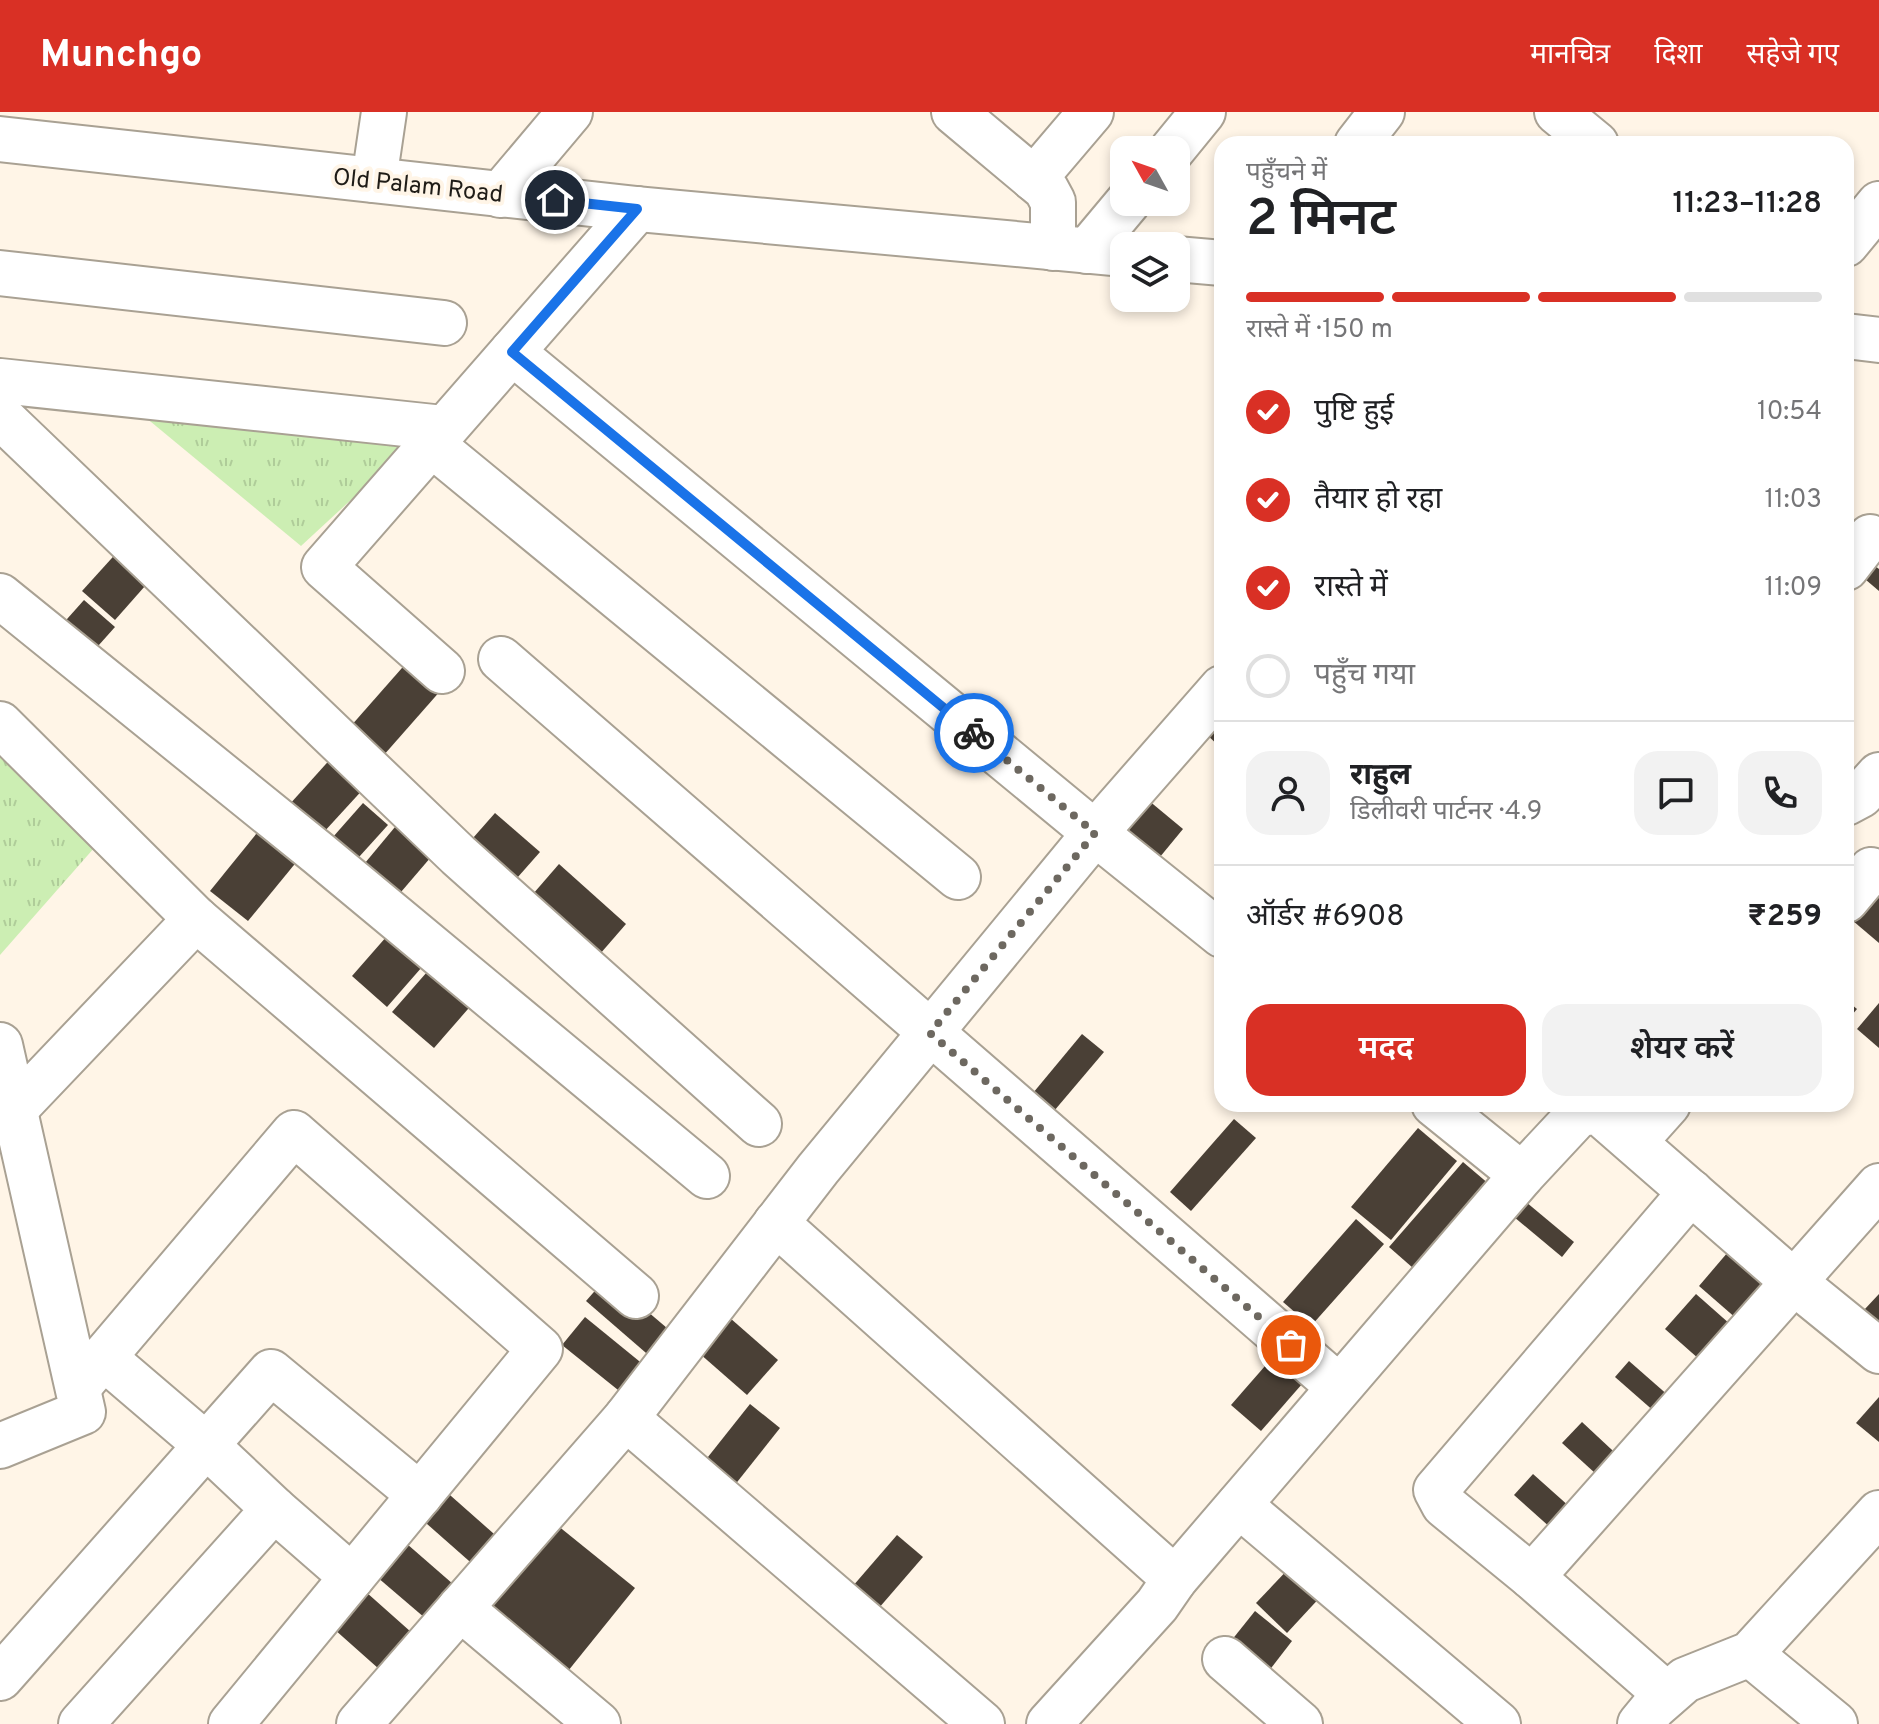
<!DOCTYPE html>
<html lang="hi">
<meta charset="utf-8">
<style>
:root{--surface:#fff;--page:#f2f2f2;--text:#202124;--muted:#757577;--line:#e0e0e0;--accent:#d93025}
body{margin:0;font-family:Overpass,"Noto Sans Devanagari",sans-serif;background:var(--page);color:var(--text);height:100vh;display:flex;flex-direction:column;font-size:30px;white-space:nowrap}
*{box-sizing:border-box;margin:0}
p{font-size:26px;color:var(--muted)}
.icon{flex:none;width:44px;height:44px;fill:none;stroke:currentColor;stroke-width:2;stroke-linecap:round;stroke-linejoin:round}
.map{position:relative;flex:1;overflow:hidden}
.side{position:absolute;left:1214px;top:24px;width:640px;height:976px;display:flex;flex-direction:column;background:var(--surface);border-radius:24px;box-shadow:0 4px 12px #0003}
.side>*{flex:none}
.needle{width:52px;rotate:310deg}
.fabs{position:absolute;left:1110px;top:24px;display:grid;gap:16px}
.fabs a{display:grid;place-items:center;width:80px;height:80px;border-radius:16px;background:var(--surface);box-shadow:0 4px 12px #0003;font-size:40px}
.pin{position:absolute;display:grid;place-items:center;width:68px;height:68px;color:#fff;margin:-34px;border:4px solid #fff;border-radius:50%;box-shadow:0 2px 8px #0007}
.courier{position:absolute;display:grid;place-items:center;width:80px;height:80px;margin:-40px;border:6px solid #1a73e8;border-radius:50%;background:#fff;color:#222;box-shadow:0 2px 10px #0007}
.overview em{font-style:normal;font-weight:600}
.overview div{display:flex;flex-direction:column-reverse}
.overview{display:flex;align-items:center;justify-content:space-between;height:136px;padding:0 32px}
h1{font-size:52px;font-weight:600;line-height:60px}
.bar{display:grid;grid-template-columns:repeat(4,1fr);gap:12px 8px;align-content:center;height:96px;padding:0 32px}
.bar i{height:10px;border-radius:6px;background:var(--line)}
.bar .active{background:var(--accent)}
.bar p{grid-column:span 4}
.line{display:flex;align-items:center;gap:20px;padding:0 32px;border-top:2px solid var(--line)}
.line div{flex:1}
.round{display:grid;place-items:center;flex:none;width:84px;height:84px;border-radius:24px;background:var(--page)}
ol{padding:0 32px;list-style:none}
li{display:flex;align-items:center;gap:24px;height:88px}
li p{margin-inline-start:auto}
li .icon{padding:8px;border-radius:50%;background:var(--accent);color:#fff;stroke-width:4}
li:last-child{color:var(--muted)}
li i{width:44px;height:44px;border:4px solid var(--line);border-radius:50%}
.cta{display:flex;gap:16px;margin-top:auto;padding:16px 32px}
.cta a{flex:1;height:92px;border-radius:24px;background:var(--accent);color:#fff;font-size:32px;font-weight:600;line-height:92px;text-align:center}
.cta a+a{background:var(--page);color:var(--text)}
header{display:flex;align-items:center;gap:48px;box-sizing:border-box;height:112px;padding:0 40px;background:var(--accent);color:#fff}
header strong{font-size:38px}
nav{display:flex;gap:44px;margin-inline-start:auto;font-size:28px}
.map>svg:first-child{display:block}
.grass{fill:url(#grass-tufts)}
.building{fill:#4a4036}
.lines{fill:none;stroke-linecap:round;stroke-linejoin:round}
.minor-casing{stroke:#a9a193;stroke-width:48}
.minor{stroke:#fff;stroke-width:44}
.done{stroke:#6d6860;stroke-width:8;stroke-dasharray:0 14.4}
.route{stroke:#1a73e8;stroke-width:10}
.labels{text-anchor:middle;stroke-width:8;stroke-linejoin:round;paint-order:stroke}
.street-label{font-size:24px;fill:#1f1c17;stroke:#fff5e7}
</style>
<header>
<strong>Munchgo</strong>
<nav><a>मानचित्र</a><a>दिशा</a><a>सहेजे गए</a></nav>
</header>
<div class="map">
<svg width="1879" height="1612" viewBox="0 0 1879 1612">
<defs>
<pattern id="grass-tufts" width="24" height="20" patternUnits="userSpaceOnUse" patternTransform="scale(2)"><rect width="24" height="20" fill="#cceeb3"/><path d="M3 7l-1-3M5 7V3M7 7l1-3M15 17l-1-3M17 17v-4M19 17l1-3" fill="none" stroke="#afcc99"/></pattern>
</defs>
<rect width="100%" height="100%" fill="#fff5e7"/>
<g class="grass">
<path d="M139 300 419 325 301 434Z"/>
<path d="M0 625 102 727 0 843Z"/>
</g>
<g class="building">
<path d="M121 436 153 465 115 508 82 479Z"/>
<path d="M1870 450 1879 457V479L1859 462Z"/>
<path d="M84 488 115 515 90 543 59 516Z"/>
<path d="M409 548 442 577 383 644 350 615Z"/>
<path d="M1222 600V637L1204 620Z"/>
<path d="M334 643 367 673 312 733 280 703Z"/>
<path d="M1142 683 1183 717 1155 751 1114 717Z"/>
<path d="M363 691 388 713 349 756 325 734Z"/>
<path d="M495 701 540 740 503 782 458 743Z"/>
<path d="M265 711 303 742 248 809 210 779Z"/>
<path d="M395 715 431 745 395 787 360 757Z"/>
<path d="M559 752 626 812 587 857 520 797Z"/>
<path d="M1869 775 1879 784V831L1846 803Z"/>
<path d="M394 816 429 847 387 895 352 864Z"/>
<path d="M434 852 475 889 434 936 392 900Z"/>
<path d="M1846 888 1857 897 1846 910Z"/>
<path d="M1879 891V936L1857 917Z"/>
<path d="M1082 922 1104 940 1054 999 1033 981Z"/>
<path d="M1234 1007 1256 1026 1191 1099 1170 1080Z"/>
<path d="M1418 1016 1457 1049 1391 1128 1351 1095Z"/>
<path d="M1463 1050 1503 1084 1429 1170 1389 1135Z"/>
<path d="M1526 1090 1574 1130 1562 1145 1514 1105Z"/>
<path d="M1356 1107 1384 1132 1311 1214 1283 1190Z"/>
<path d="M1734 1133 1780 1173 1745 1214 1699 1174Z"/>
<path d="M607 1165 674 1222 653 1247 586 1189Z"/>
<path d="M1696 1182 1739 1220 1708 1255 1665 1217Z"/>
<path d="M1879 1182V1212L1864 1198Z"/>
<path d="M722 1199 778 1248 747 1283 691 1234Z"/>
<path d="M585 1205 650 1258 628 1286 562 1233Z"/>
<path d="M1279 1238 1309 1264 1261 1319 1231 1293Z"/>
<path d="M1629 1249 1678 1292 1664 1308 1615 1265Z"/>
<path d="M1879 1285V1330L1856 1311Z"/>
<path d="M750 1292 780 1316 730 1379 700 1355Z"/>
<path d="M1582 1310 1626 1351 1607 1372 1562 1331Z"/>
<path d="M1533 1362 1580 1404 1561 1425 1514 1383Z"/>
<path d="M442 1376 502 1429 477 1456 418 1404Z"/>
<path d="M552 1409 635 1476 568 1559 485 1491Z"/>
<path d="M897 1423 923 1445 872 1504 846 1482Z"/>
<path d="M399 1425 461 1479 432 1512 370 1459Z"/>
<path d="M1293 1452 1324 1481 1287 1521 1256 1491Z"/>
<path d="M357 1472 420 1528 388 1565 325 1509Z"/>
<path d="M1255 1499 1292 1529 1261 1569 1223 1539Z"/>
</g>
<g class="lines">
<g class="minor-casing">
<g id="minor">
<path d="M954 0 1046 77 1053 90V136"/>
<path d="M1557 0 1596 32"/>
<path d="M0 27 637 97 1124 142"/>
<path d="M1357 32 1382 0"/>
<path d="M1172 38 1203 0"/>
<path d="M1034 67 1091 0"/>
<path d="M374 68 384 0"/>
<path d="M500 83 570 0"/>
<path d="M1846 132 1879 92"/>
<path d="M1087 139 1128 90"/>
<path d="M1176 147 1222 151"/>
<path d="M0 161 444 211"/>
<path d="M1846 224 1879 228"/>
<path d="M512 240 1095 721 1222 823"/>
<path d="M0 269 443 316"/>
<path d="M0 304 458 743 759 1012"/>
<path d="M430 331 958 765"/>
<path d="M1846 456 1870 425"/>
<path d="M0 484 318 741 707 1064"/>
<path d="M501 547 1339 1275"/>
<path d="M442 559 324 455 637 97"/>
<path d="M0 612 196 807 636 1184"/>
<path d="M1846 691 1861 683 1879 663"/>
<path d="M1846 788 1871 758"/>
<path d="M0 933 83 1300 0 1334"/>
<path d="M1434 992 1522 1063"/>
<path d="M15 997 196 807"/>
<path d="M1634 1030 1668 992"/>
<path d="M776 1111 1175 1467"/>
<path d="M79 1274 294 1021 540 1237 231 1612"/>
<path d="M626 1306 982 1612"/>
<path d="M1239 1393 1498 1612"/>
<path d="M274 1397 352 1465"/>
<path d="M1532 1465 1879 1074"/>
<path d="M460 1496 598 1612"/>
<path d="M1750 1542 1835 1612"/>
<path d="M1225 1547 1300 1612"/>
<path d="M0 1566 271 1260 420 1383"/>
<path d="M1667 1583 1532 1465 1444 1393 1436 1378 1691 1080"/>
<path d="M81 1612 274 1397 206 1333 103 1245"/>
<path d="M359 1612 626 1306 818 1057 1095 721 1222 576"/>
<path d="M1049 1612 1157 1493 1175 1467 1522 1063 1577 1004 1588 1000 1601 1002 1794 1170 1879 1239"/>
<path d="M1640 1612 1654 1595 1685 1568 1750 1542 1879 1401"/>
</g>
</g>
<use href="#minor" class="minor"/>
</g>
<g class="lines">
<path class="done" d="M974 621 1095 721 930 921 1291 1233"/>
<path class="route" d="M555 88 637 97 512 240 974 621"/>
</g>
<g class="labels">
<g class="street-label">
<text transform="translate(418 73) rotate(6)" y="8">Old Palam Road</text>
</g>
</g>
</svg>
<div class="fabs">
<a><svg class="needle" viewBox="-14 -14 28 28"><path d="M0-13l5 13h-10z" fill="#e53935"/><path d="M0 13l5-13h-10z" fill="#757577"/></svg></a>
<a><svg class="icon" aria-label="layers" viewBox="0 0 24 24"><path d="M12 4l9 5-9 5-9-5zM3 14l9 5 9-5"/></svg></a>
</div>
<div class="pin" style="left:1291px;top:1233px;background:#ea580c"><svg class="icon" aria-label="bag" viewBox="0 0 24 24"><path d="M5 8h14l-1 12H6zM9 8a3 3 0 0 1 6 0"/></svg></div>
<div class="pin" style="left:555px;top:88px;background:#1f2937"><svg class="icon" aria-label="home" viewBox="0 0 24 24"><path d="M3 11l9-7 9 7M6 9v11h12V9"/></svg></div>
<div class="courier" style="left:974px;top:621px"><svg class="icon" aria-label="bike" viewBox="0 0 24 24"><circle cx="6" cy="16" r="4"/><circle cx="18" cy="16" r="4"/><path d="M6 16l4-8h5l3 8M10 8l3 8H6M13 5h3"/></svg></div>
<section class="side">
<div class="overview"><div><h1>2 मिनट</h1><p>पहुँचने में</p></div><em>11:23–11:28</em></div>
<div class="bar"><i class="active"></i><i class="active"></i><i class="active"></i><i></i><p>रास्ते में · 150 m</p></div>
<ol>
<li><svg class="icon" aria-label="check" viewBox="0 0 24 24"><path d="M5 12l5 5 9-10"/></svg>पुष्टि हुई<p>10:54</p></li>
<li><svg class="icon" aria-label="check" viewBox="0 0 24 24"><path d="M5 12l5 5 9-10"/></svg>तैयार हो रहा<p>11:03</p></li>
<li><svg class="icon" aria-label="check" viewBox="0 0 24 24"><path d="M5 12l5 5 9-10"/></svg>रास्ते में<p>11:09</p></li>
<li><i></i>पहुँच गया</li>
</ol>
<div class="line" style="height:144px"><a class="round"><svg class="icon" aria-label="person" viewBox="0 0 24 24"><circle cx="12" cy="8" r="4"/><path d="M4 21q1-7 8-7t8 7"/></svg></a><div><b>राहुल</b><p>डिलीवरी पार्टनर · 4.9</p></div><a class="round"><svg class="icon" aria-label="chat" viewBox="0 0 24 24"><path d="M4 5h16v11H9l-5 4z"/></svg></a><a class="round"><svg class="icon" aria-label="phone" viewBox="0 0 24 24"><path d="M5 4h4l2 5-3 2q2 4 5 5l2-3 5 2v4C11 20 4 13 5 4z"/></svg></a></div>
<div class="line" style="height:104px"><div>ऑर्डर #6908</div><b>₹259</b></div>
<div class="cta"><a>मदद</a><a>शेयर करें</a></div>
</section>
</div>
